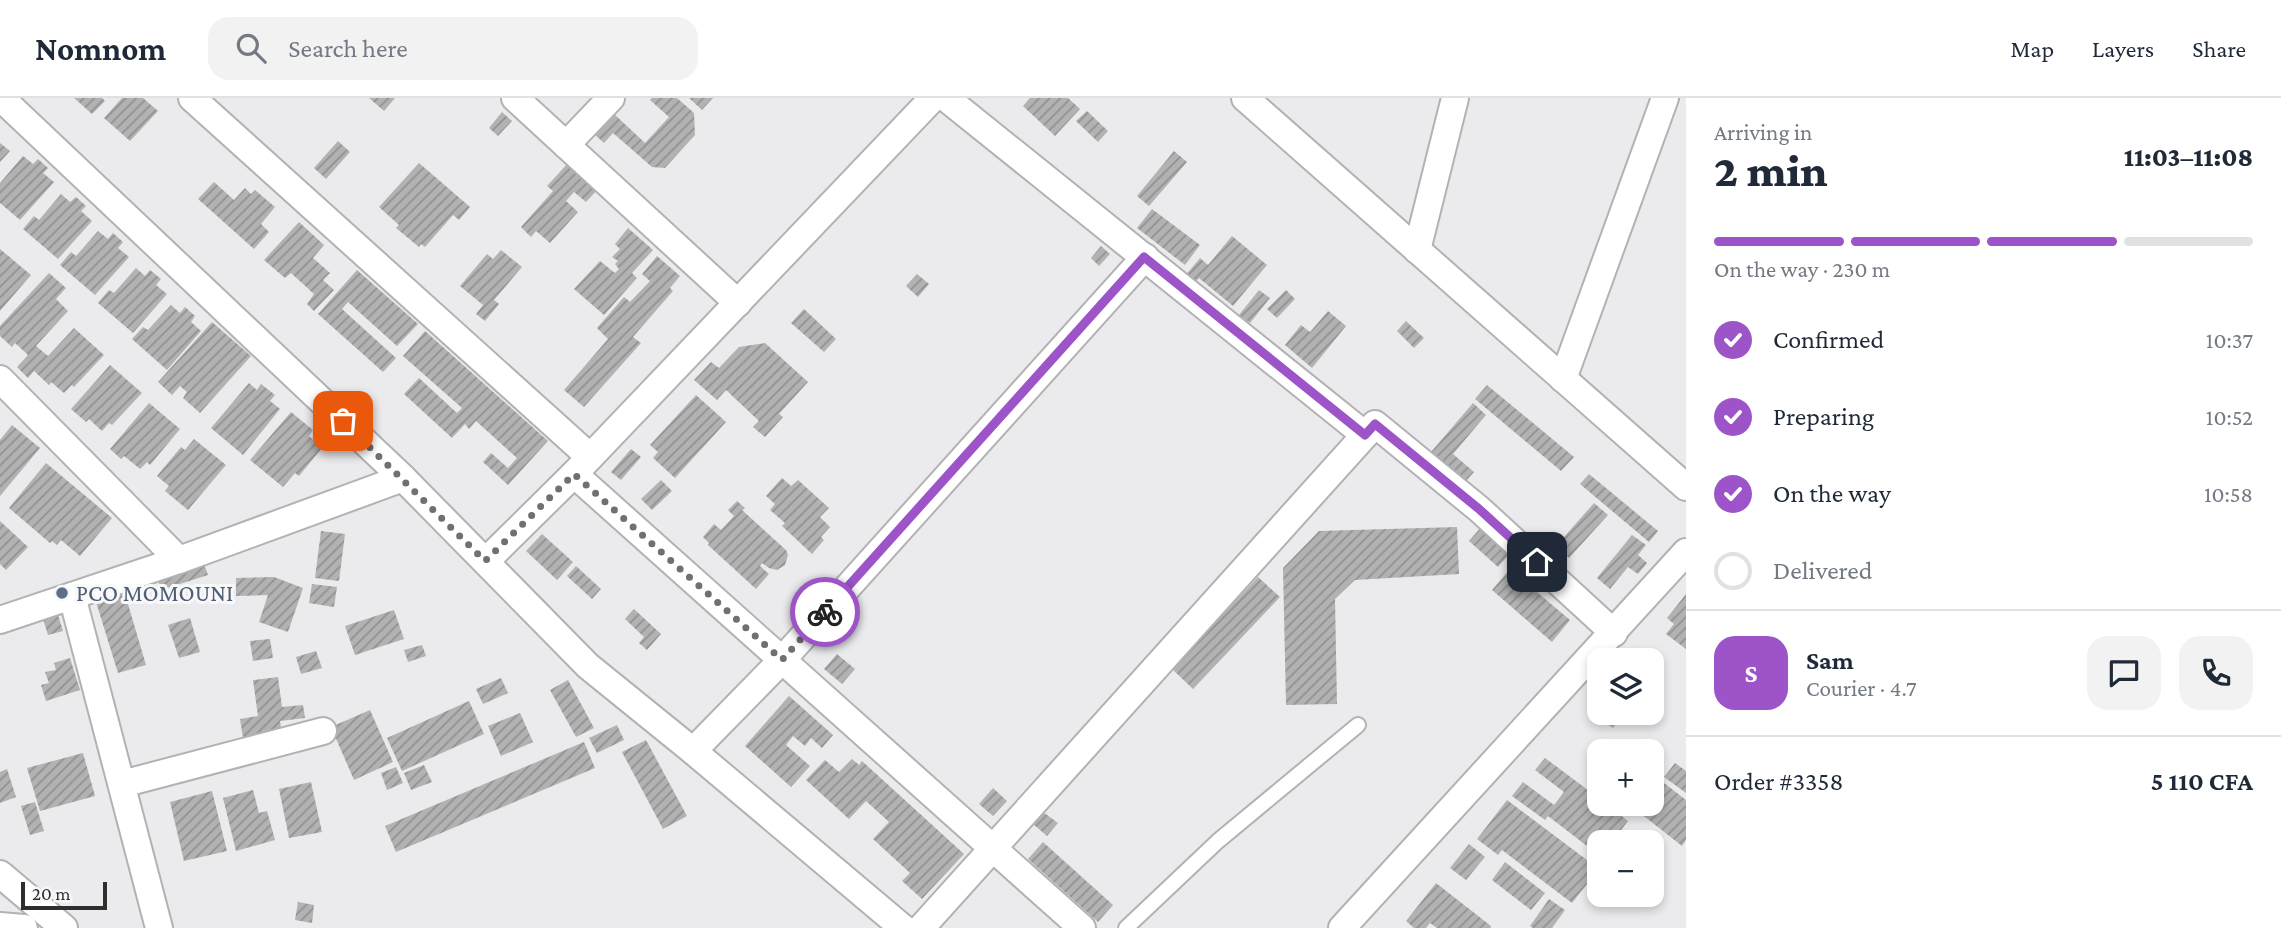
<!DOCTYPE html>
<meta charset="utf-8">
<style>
:root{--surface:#fff;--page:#f2f2f3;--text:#1f2937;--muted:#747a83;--line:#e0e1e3;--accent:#9d54c8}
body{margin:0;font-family:"Crimson Pro",serif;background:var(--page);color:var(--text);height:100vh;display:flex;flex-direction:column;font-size:26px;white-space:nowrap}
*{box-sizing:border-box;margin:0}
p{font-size:23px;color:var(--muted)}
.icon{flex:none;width:38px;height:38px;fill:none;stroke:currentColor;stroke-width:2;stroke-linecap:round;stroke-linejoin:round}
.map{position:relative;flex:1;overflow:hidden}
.drawer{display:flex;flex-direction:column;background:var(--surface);width:595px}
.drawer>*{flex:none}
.controls{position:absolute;left:1587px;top:550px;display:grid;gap:14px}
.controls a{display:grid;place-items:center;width:77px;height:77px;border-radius:14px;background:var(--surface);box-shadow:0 4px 10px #0003;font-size:35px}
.scale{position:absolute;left:21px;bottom:18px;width:86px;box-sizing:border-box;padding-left:7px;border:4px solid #2e2e2e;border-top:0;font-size:19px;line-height:24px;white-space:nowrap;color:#2e2e2e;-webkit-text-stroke:5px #f8f8fa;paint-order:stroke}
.pin{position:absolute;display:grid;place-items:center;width:60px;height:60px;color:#fff;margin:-30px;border-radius:14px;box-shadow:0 4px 10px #0006}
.courier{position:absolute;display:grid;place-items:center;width:70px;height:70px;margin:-35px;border:5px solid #9d54c8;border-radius:50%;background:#fff;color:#222;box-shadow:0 2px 9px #0007}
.overview em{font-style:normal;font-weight:800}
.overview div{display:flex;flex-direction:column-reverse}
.overview{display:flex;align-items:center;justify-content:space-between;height:119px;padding:0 28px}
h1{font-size:46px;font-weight:800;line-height:52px}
.bar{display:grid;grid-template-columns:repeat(4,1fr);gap:10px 7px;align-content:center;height:84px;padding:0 28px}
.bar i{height:9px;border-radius:5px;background:var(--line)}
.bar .active{background:var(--accent)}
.bar p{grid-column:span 4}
.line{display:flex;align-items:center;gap:18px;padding:0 28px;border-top:2px solid var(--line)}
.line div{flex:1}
.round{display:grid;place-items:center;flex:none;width:74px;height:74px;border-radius:21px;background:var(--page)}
ol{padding:0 28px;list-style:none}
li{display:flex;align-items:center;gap:21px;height:77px}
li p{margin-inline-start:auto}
li .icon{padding:7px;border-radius:50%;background:var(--accent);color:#fff;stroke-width:4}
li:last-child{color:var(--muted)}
li i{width:38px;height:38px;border:4px solid var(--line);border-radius:50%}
header{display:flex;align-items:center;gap:42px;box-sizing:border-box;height:98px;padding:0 35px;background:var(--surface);border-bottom:2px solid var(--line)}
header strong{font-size:33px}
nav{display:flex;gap:38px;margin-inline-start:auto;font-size:24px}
.search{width:490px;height:63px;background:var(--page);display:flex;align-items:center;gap:18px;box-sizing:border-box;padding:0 24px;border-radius:21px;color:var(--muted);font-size:26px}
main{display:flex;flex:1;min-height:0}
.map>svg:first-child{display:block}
.building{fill:url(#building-hatch)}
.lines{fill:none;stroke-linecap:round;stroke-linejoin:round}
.lane-casing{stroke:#b2b2b3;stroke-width:18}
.street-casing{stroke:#b2b2b3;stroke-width:30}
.lane{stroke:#fff;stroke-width:14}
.street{stroke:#fff;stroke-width:26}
.done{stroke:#707071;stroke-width:7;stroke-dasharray:0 12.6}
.route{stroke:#9d54c8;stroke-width:9}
.service-dot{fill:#5c6f8a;stroke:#f8f8fa;stroke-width:2.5}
.labels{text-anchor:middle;stroke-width:6;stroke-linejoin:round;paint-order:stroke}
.service-label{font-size:24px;fill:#4e5e75;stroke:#f8f8fa;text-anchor:start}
</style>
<header>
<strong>Nomnom</strong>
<div class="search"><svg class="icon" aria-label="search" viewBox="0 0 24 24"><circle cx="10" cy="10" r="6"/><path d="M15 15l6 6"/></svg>Search here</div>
<nav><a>Map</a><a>Layers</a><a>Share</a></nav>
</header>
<main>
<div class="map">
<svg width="1686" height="830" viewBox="0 0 1686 830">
<defs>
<pattern id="building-hatch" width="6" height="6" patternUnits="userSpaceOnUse" patternTransform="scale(1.75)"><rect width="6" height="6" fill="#b2b2b3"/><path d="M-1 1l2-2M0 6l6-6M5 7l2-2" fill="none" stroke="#919192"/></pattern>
</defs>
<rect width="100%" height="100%" fill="#ebebed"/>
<g class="building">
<path d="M74 0H102L105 3 92 16Z"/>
<path d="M122 0H143L158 13 130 43 104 20Z"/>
<path d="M369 0H395L384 13Z"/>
<path d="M652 0H677L694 15 695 37 665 70 652 69 613 35 604 45 593 35 612 14 645 45 669 19 650 2Z"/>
<path d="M689 0H713L702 12Z"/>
<path d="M1030 0H1068L1080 11 1055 38 1023 8Z"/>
<path d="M1087 13 1108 33 1098 44 1076 23Z"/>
<path d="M502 14 512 23 498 38 489 30Z"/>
<path d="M338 43 350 54 326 81 314 70Z"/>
<path d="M0 45 10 53 0 64Z"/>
<path d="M1174 53 1187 64 1149 108 1137 98Z"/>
<path d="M23 58 33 66 38 61 48 70 43 75 54 84 20 122 0 105V85Z"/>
<path d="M569 64 599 90 586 104 574 94 566 103 578 114 550 145 536 133 531 139 521 129 553 93 547 88Z"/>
<path d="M419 65 470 109 459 122 453 117 425 149 421 146 419 149 396 130 399 127 379 109Z"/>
<path d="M214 84 234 102 245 90 251 96 255 92 275 109 261 126 269 134 254 151 198 101Z"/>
<path d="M61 96 70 104 76 99 86 108 81 113 92 123 58 161 23 131 34 118 39 122Z"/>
<path d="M1152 111 1200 147 1185 167 1137 130Z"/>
<path d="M299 124 324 147 313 160 330 175 323 182 334 192 314 213 307 206 314 196 291 175 285 180 264 162Z"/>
<path d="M628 130 653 152 632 175 637 180 604 217 574 191 600 163 615 175 619 171 615 166 618 163 612 159 620 151 615 146Z"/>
<path d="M98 133 108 141 113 135 123 144 118 150 129 159 95 197 60 167 71 154 76 158Z"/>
<path d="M1232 138 1267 167 1233 208 1199 180 1194 186 1185 178 1200 160 1208 167Z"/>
<path d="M1101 148 1110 156 1099 168 1091 160Z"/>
<path d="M0 151 31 177 0 213Z"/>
<path d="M501 152 522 169 494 202 499 206 485 223 476 216 483 207 460 188 487 156 493 161Z"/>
<path d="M657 158 680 178 670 190 673 193 633 239 641 245 584 309 564 292 608 241 597 230 624 199 630 204 650 183 642 176Z"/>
<path d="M136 170 145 178 150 172 161 181 156 187 167 196 133 235 98 205 109 192 114 195Z"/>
<path d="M357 172 418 226 397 248 348 204 342 211 396 260 383 274 318 216Z"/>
<path d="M49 175 66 190 56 201 68 213 36 248 48 258 74 230 104 257 74 289 72 287 64 295 51 284 49 287 34 273 28 280 17 269 28 257 15 245 12 249 0 238V228Z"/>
<path d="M917 176 929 186 918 199 906 188Z"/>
<path d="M1259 192 1270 200 1250 225 1239 217Z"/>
<path d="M1286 192 1295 201 1277 220 1267 211Z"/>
<path d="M171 207 180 215 185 209 195 218 191 224 201 233 167 272 132 241 143 229 148 232Z"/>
<path d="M804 211 836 241 824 254 791 225Z"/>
<path d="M1328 213 1346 228 1312 270 1285 247 1301 227 1310 234Z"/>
<path d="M1406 223 1424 240 1414 250 1397 233Z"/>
<path d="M212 224 251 258 200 315 183 300 187 294 180 288 172 297 158 284Z"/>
<path d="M425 233 548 343 508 387 483 364 491 355 508 370 517 360 476 323 469 331 465 326 452 340 404 296 419 280 457 315 462 310 403 258Z"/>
<path d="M765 245 808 284 779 316 783 319 765 339 753 329 759 323 726 292 717 302 694 282 711 264 719 270 739 249Z"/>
<path d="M110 267 142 295 112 327 109 325 102 333 89 321 86 324 71 311Z"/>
<path d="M249 285 257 292 261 286 275 297 270 303 280 311 243 357 211 330Z"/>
<path d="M1487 287 1574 359 1561 373 1475 301Z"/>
<path d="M696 297 726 324 675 380 653 360 658 354 650 347Z"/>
<path d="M149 305 180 331 150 367 147 364 140 371 124 358 121 361 110 351Z"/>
<path d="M1473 305 1486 317 1453 356 1474 374 1466 383 1431 354Z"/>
<path d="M291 314 313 332 309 338 322 350 299 378 295 375 283 389 250 362Z"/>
<path d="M12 327 40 350 0 398V342Z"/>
<path d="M194 341 226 367 188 412 165 393 169 388 157 378 181 349 185 352Z"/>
<path d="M631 351 641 359 621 382 611 374Z"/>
<path d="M46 365 112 420 80 458 61 442 57 447 52 443 50 445 9 410Z"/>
<path d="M1589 376 1658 433 1649 444 1580 386Z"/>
<path d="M782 380 791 388 798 382 829 410 820 419 830 429 821 439 824 442 812 456 782 428 785 425 770 412 775 406 766 398Z"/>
<path d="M661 382 672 393 652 412 641 401Z"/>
<path d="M737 403 745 410 742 412 786 452 788 457 785 467 777 472 769 470 762 465 760 468 769 476 756 491 708 447 709 445 703 439 714 426 721 432 734 418 728 412Z"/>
<path d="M1594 405 1608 417 1569 460 1556 448Z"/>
<path d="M0 423 28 449 6 472 0 466Z"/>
<path d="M1482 428 1511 454 1498 469 1469 443Z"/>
<path d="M1457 429 1459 476 1355 482 1335 501 1337 606 1286 607 1283 470 1319 433Z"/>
<path d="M321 433 345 436 339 483 315 480Z"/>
<path d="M542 436 573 464 557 482 526 453Z"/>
<path d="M1632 437 1646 447 1638 457 1647 465 1638 476 1628 469 1610 491 1597 480Z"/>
<path d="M203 463 208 477 161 492 157 478Z"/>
<path d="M576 468 601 491 592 501 567 478Z"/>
<path d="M1510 471 1570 522 1552 544 1492 492Z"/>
<path d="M274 479 303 490 288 534 259 524 268 497 236 498V480Z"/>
<path d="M1258 479 1280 499 1193 591 1172 571Z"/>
<path d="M312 486 337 489 334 509 309 505Z"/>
<path d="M125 496 146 567 118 575 96 504Z"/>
<path d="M1686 496V551L1666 536 1674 526 1667 520Z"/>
<path d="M634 511 661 536 647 552 639 545 644 539 625 521Z"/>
<path d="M394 512 404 541 355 557 345 528Z"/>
<path d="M58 517 63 533 48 537 43 521Z"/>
<path d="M190 520 200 554 179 560 168 527Z"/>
<path d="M270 541 273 560 253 563 250 543Z"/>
<path d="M422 547 426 558 408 564 404 552Z"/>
<path d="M316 553 322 570 301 576 296 559Z"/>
<path d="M837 556 855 571 842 586 824 571Z"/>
<path d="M70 560 80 592 46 603 41 587 49 585 45 574 56 572 54 565Z"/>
<path d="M278 579 282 609 303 607 305 620 280 623 283 640 261 638 243 640 240 621 258 618 253 582Z"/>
<path d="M501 580 508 595 483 606 476 591Z"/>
<path d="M568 582 594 630 576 639 550 592Z"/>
<path d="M1600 597V614H1625L1613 630 1588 612Z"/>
<path d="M789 598 833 637 822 650 811 640 805 648 793 638 786 647 810 668 791 689 745 648Z"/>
<path d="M469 603 484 636 402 673 387 640Z"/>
<path d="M370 612 393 664 354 682 331 629Z"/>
<path d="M520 615 533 644 501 658 488 628Z"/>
<path d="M617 627 624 642 597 655 589 640Z"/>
<path d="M646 642 687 718 663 731 622 654Z"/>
<path d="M584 644 595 670 396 754 385 728Z"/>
<path d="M83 655 95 698 40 713 27 670Z"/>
<path d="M1545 660 1600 701V705H1605L1628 723 1612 744H1600V758L1548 718 1545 722 1512 698 1523 684 1554 707 1564 694 1535 672Z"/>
<path d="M852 661 859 667 862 663 964 756 922 801 902 783 910 775 873 741 889 724 866 703 849 721 806 682 825 662 839 674Z"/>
<path d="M1675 665 1686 673V695L1664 679Z"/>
<path d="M424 667 432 684 411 692 404 675Z"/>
<path d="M396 669 403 685 387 692 381 675Z"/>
<path d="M7 671 16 699 0 705V674Z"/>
<path d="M311 684 322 734 289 740 279 691Z"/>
<path d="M1664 685 1686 702V742L1682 748 1640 715 1648 705H1652V700Z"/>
<path d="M993 690 1007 703 993 718 979 706Z"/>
<path d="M253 692 259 715 267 713 275 742 236 753 223 700Z"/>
<path d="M212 693 227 753 184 763 170 704Z"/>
<path d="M1507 702 1599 771 1572 805 1502 752 1498 757 1477 741Z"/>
<path d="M35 704 44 733 30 737 21 708Z"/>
<path d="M1043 714 1058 725 1047 738 1033 726Z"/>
<path d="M1043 744 1113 807 1098 824 1028 761Z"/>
<path d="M1469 746 1485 759 1466 782 1450 770Z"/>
<path d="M1505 764 1545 795 1531 812 1492 782Z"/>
<path d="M1436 785 1491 828 1490 830H1437L1430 825 1426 830H1414L1406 823Z"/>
<path d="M1549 801 1565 812 1552 830H1533L1530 828Z"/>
<path d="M298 804 314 807 312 825 295 822Z"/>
</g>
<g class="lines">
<g class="lane-casing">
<path id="lane" d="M1126 830 1218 743 1358 627"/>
</g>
<g class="street-casing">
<g id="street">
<path d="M1 0 403 380 588 568 693 653 903 830"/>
<path d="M192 0 590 359"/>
<path d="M515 0 738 205"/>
<path d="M946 0 1365 337"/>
<path d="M1245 0 1686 389"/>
<path d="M566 47 611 0"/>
<path d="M1417 152 1455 0"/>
<path d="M0 281 179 462"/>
<path d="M1563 281 1665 0"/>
<path d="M574 376 1082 830"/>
<path d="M486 463 574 376 933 0"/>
<path d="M72 498 159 830"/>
<path d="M0 522 179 462 403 380"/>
<path d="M693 653 782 562 1145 159"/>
<path d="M122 686 323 633"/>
<path d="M0 776 64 830"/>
<path d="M0 828 24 830"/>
<path d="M921 830 1375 326 1479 411 1614 535"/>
<path d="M1342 830 1686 454"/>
</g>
</g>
<use href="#lane" class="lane"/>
<use href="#street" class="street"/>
</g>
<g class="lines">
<path class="done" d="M343 323 485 463 574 376 782 562 825 514"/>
<path class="route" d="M825 514 1144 159 1365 337 1375 326 1479 411 1537 464"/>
</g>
<circle class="service-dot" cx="62" cy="495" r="7"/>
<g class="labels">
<g class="service-label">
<text x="76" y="503">PCO MOMOUNI</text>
</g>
</g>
</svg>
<div class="controls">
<a><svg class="icon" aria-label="layers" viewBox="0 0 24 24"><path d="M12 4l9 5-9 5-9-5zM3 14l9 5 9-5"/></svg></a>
<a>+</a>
<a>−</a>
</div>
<div class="scale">20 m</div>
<div class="pin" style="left:343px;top:323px;background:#ea580c"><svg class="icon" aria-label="bag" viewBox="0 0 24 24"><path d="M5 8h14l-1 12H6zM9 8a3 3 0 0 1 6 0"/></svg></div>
<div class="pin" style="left:1537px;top:464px;background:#1f2937"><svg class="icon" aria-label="home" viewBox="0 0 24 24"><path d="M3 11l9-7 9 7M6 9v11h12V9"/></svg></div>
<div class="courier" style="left:825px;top:514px"><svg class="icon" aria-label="bike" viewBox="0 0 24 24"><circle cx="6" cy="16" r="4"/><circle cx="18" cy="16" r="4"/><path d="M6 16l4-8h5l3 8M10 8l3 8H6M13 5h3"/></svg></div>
</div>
<section class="drawer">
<div class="overview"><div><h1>2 min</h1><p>Arriving in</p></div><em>11:03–11:08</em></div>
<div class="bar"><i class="active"></i><i class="active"></i><i class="active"></i><i></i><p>On the way · 230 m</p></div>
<ol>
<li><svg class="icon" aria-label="check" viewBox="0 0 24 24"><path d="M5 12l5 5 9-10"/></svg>Confirmed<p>10:37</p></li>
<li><svg class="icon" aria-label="check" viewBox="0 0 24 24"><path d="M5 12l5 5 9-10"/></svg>Preparing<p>10:52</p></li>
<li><svg class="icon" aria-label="check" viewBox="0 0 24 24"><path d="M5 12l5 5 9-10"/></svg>On the way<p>10:58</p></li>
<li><i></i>Delivered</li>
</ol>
<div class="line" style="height:126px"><b class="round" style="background:var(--accent);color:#fff">S</b><div><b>Sam</b><p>Courier · 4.7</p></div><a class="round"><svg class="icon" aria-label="chat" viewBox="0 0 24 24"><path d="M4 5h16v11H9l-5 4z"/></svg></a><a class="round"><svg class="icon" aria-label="phone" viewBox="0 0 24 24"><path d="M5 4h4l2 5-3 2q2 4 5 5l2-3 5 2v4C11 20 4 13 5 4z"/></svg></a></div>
<div class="line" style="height:91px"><div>Order #3358</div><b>5 110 CFA</b></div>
</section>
</main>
